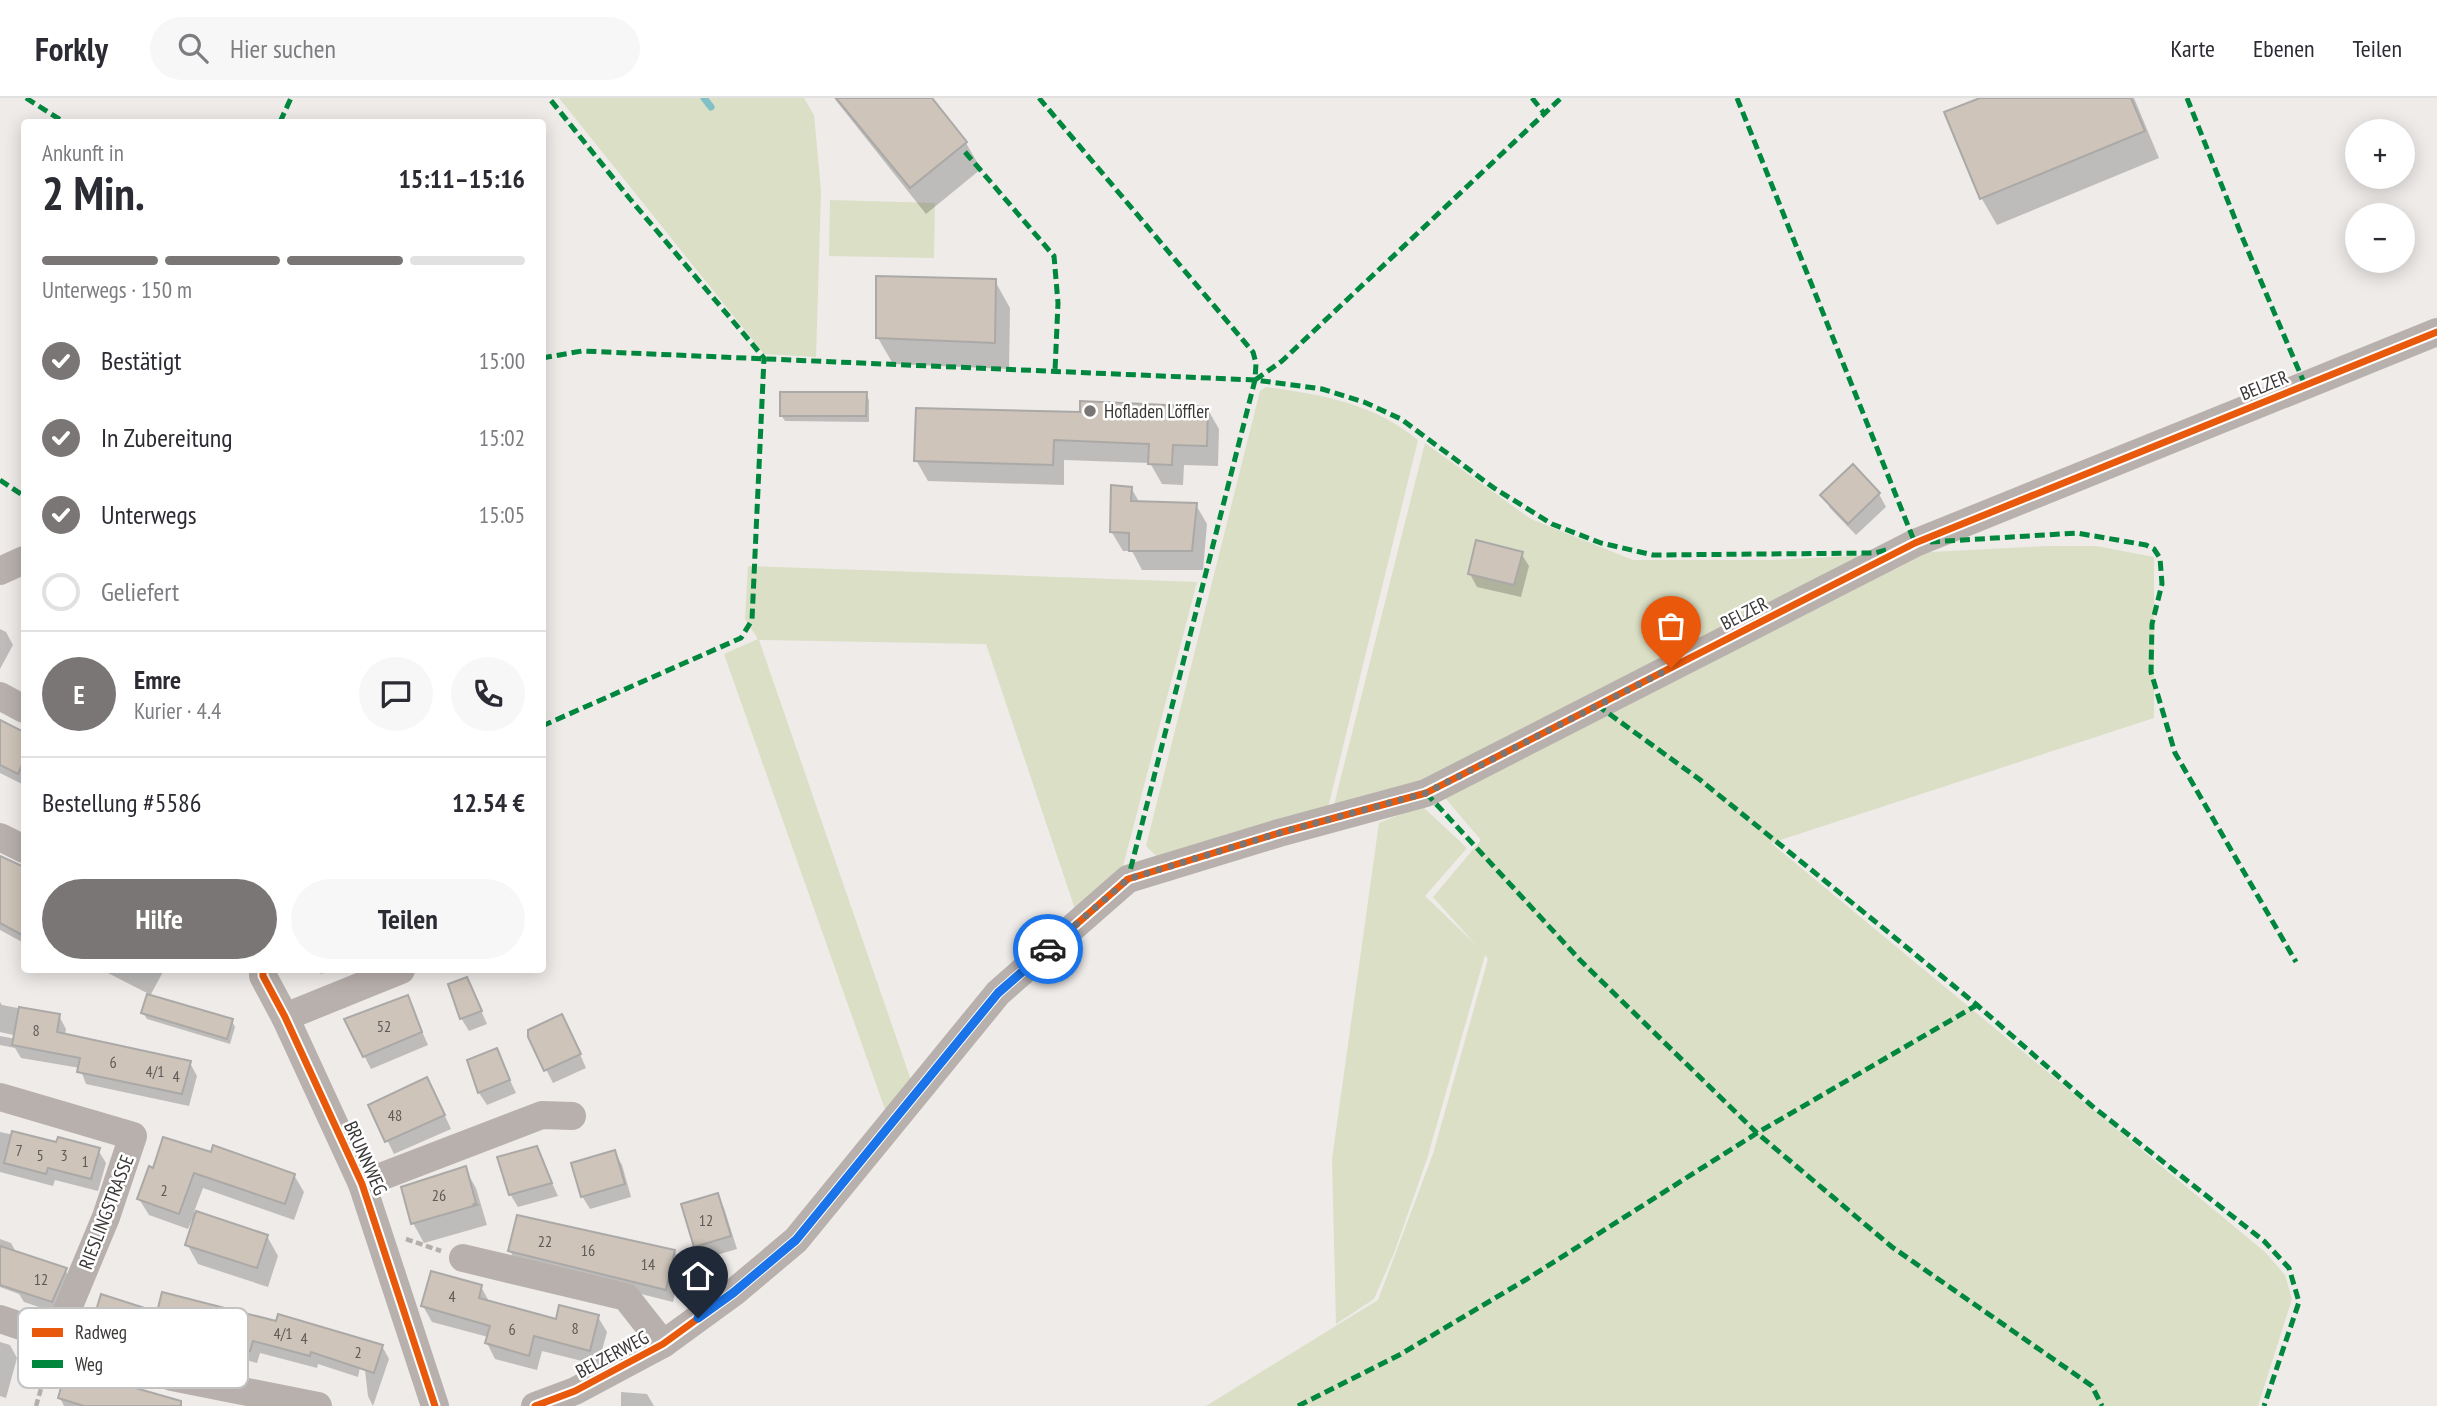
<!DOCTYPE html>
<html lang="de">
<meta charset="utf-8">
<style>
:root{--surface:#fff;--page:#f7f7f7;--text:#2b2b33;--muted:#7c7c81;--line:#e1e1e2;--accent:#797675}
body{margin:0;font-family:"PT Sans Narrow",sans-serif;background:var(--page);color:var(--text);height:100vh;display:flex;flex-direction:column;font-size:26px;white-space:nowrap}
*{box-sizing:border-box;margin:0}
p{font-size:23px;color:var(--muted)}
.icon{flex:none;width:38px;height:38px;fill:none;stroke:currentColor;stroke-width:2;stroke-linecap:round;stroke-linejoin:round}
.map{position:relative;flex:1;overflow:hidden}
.side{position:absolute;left:21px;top:21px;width:525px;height:854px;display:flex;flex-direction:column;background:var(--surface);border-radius:7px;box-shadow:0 4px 18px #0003}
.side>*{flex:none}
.fabs{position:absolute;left:2345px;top:21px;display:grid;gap:14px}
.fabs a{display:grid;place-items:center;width:70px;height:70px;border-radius:50%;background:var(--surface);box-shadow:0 4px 18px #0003;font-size:35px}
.pin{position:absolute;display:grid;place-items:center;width:60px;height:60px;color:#fff;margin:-72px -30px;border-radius:50% 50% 50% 0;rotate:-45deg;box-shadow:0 0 7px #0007}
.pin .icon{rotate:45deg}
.courier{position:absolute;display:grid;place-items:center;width:70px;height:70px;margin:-35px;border:5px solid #1a73e8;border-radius:50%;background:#fff;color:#222;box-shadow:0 2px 9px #0007}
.head em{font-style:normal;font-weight:800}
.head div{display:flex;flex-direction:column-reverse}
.head{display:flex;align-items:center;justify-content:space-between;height:119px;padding:0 21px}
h1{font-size:46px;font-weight:800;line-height:52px}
.bar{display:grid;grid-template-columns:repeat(4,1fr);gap:10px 7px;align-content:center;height:84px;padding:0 21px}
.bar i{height:9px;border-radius:5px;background:var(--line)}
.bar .current{background:var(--accent)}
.bar p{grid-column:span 4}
.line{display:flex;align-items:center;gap:18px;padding:0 21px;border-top:2px solid var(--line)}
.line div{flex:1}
.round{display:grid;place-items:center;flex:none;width:74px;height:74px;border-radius:37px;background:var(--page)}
ol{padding:0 21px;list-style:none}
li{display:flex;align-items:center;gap:21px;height:77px}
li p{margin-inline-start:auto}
li .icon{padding:7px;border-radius:50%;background:var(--accent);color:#fff;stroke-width:4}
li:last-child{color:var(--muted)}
li i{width:38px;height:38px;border:4px solid var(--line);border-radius:50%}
.action{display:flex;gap:14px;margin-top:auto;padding:14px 21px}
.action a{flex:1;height:80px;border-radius:42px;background:var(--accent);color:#fff;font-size:28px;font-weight:800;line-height:80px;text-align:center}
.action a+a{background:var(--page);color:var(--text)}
header{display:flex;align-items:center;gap:42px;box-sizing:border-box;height:98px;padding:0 35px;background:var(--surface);border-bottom:2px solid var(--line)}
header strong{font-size:33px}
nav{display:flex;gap:38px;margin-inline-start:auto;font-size:24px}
.search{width:490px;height:63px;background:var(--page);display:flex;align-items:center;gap:18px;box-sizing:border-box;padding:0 24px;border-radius:38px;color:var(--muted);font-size:26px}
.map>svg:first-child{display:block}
.green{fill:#dbdfc5}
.shadow{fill:#0003}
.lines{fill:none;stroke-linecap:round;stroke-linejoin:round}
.stream{stroke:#82c0c8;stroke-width:7}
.building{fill:#cec4b9;stroke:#aba9a7;stroke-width:2}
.path{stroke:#b5afab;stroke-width:4.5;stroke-dasharray:7 3.5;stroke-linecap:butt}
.minor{stroke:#b8b0ad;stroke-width:28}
.quiet{stroke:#00873e;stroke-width:5;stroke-dasharray:10 5;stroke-linecap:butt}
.cycleway-casing{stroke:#fff;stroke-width:11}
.cycleway{stroke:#e8590c;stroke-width:7}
.done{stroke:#797675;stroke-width:7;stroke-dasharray:0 12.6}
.route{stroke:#1a73e8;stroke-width:9}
.poi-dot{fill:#797675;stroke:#fff;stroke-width:2.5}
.labels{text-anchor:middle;stroke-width:5;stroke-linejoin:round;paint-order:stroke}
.number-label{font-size:16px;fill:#5f5a57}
.street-label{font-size:19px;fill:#3a3736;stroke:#fff}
.poi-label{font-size:19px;fill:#3a3736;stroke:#fff;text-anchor:start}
.key{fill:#fff;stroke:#c4c3c3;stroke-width:2}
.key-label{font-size:19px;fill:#3a3736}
</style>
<header>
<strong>Forkly</strong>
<div class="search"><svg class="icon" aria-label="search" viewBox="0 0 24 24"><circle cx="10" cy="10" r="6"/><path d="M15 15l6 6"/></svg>Hier suchen</div>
<nav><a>Karte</a><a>Ebenen</a><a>Teilen</a></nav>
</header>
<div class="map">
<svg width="2437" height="1308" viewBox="0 0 2437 1308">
<rect width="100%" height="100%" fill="#eeebe9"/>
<g class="green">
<path d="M559 0H804L814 17 821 93 816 259 764 256Z"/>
<path d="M830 102 935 105 934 160 829 158Z"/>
<path d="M1266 289C1323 297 1372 305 1418 342L1327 714 1159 761 1146 748 1260 293Z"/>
<path d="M1425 345 1531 421 1633 462H1771L2047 448H2096L2154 459V620L1771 745 2265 1154 2285 1177 2292 1201 2258 1308H1206L1378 1202 1433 1056 1488 861 1485 857 1427 1061 1394 1155 1374 1201 1336 1226 1332 1061 1379 725 1422 708 1467 750 1425 798 1476 847 1433 799 1481 742 1428 680 1334 707Z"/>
<path d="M748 468 1197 484 1121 776 1076 814 986 546 759 542 913 988 888 1020 724 556 758 541 745 521Z"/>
</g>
<g class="shadow">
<path d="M834 0H930L966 45 981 71 926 116Z"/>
<path d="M1983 0H2134L2159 60 1997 127 1982 101 1947 15Z"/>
<path d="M995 183 1010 210 1009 271 893 266 878 240Z"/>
<path d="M866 296 869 302V324L785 323 781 317Z"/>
<path d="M1207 310 1219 331 1218 368 1184 367 1183 387 1162 386 1150 365 1064 362V387L928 383 916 362 1081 316Z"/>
<path d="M1131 390 1140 405 1196 407 1207 426 1203 472H1142L1132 453H1123L1111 433Z"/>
<path d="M1879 396 1886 409 1856 437 1830 410 1823 397Z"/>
<path d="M1521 455 1529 468 1521 499 1477 489 1470 476Z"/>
<path d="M0 531 6 534 13 547 0 571Z"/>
<path d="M0 624 24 636V687L0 675Z"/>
<path d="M0 760 11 790 24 797V845L0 832Z"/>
<path d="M102 872H164L150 898 232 923 235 929 230 946 147 921 143 915 149 896Z"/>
<path d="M318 872H332L321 876Z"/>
<path d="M467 881 487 926 469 933 461 920Z"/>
<path d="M407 899 428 947 371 971 346 922Z"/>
<path d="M0 904 2 907 59 918 66 931 65 937 190 965 197 978 189 1008 86 986 80 970 21 960 15 950 0 947V938L22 942V939L0 934Z"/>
<path d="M569 931 586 970 553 985 532 944Z"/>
<path d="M496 952 516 995 487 1007 479 995 470 963Z"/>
<path d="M434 994 451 1031 394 1056 370 1007Z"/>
<path d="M0 1034 57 1046 98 1052 106 1065 98 1093 55 1082 53 1088 0 1074Z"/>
<path d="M536 1050 558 1098 518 1109 510 1096Z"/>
<path d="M615 1054 622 1067 631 1099 590 1111 582 1098Z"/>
<path d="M150 1070 294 1077 304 1094 294 1122 203 1090 194 1114 267 1138 278 1158 268 1189 198 1166 187 1146 195 1123 192 1122 188 1131 149 1117 139 1101Z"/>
<path d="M465 1071 476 1090 487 1127 424 1145 413 1125Z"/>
<path d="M717 1097 724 1110 737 1151 703 1161 695 1148Z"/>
<path d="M0 1141 11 1145 17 1156 65 1172 73 1185 60 1216 24 1204 19 1196 0 1189Z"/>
<path d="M510 1153H674L682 1166 673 1204 517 1165Z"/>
<path d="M481 1189 490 1205 557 1223 598 1219 607 1234 598 1267 542 1253 537 1272 495 1261 487 1245 488 1239 432 1224 423 1208Z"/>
<path d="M158 1216 382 1248 389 1261 373 1308 368 1298 363 1255 358 1279 318 1266 317 1270 260 1255 257 1265 200 1249 199 1254 138 1239 135 1249 101 1238 93 1225Z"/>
<path d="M0 1244 10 1247 17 1260 6 1300 0 1298Z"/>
<path d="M105 1276 110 1285 144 1308H64L60 1300Z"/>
<path d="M621 1294 647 1296 654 1308H621Z"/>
</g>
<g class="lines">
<path class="stream" d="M704 0 711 9"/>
</g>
<g class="building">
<path d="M836 0H932L967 44 910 90Z"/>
<path d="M1980 0H2131L2145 33 1980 101 1944 14Z"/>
<path d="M876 178 996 181 995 245 876 240Z"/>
<path d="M780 294H867L866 318H780Z"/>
<path d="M1080 303 1208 309 1207 348 1173 347 1172 367 1148 366 1149 346 1054 342 1053 367 914 363 916 310 1080 314Z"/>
<path d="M1853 366 1880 395 1848 426 1820 397Z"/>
<path d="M1111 387 1132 389 1131 403 1197 405 1192 453H1129V435L1110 434Z"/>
<path d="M1476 442 1523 454 1514 487 1468 476Z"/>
<path d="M0 622 24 634V663L18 676 0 667Z"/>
<path d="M0 758 24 769V838L0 825Z"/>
<path d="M467 879 482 913 460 921 448 886Z"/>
<path d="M147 896 233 921 227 941 141 915Z"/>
<path d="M408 897 422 934 363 959 344 921Z"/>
<path d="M19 909 60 916 57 934 191 963 182 996 77 974 80 960 12 947Z"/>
<path d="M562 916 581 956 544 973 528 939V932Z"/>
<path d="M497 950 510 982 478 995 467 962Z"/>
<path d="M427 979 445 1017 385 1044 368 1007Z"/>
<path d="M12 1033 56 1044 58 1039 100 1050 91 1081 48 1070 46 1076 4 1065Z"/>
<path d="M163 1039 211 1054 213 1047 295 1076 285 1106 194 1075 179 1116 137 1101 149 1068 153 1070Z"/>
<path d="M537 1048 552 1085 509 1097 497 1059Z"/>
<path d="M615 1052 625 1086 581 1099 571 1065Z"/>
<path d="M466 1068 476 1105 474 1106 477 1107 411 1126 401 1089Z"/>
<path d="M718 1095 731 1138 694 1149 681 1106Z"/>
<path d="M196 1113 268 1137 257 1170 185 1147Z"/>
<path d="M517 1117 675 1152 666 1192 508 1153Z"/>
<path d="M0 1148 67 1170 52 1204 0 1187Z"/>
<path d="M431 1173 482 1187 479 1200 556 1221 559 1207 599 1217 590 1253 534 1238 529 1258 485 1245 490 1228 421 1208Z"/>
<path d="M162 1194 276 1223 278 1216 383 1247 374 1275 311 1254 310 1258 253 1243 250 1253 194 1237 192 1242 131 1227 128 1237 92 1226 101 1196 157 1214Z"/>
<path d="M68 1265 106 1274 104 1281 181 1303V1308H84L58 1300Z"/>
</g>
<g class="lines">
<g class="path">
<path d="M406 1141 441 1153"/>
<path d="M36 1308 50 1260"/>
</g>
<g class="minor">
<path d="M0 473 24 462"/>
<path d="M0 598 24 611"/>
<path d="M0 739 24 751"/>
<path d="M263 872V878L285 919 362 1086 435 1308"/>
<path d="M285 919 401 872"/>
<path d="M0 999 133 1038 106 1119 56 1239"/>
<path d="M362 1086 542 1017 572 1018"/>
<path d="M463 1160 626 1199 663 1246"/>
<path d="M0 1221 172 1279 318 1308"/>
<path d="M535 1308 575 1293 663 1246 733 1195 796 1142 998 895 1128 781 1279 735 1426 695 1915 445 2437 234"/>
</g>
<g class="quiet">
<path d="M26 0 64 24"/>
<path d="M1039 0 1253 254 1256 265 1255 282 1128 781"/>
<path d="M1532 0 1544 15"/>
<path d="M1737 0 1915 445"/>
<path d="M2187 0 2243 141 2305 287"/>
<path d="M280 24 291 0"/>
<path d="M965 54 1054 158 1058 205 1055 273"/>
<path d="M542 260 582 253 1255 282 1322 291 1364 304 1401 321 1494 390 1552 426 1601 445 1653 457 1875 455 1889 451"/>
<path d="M1255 282 1282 263 1561 0"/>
<path d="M0 382 24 398"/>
<path d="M1930 444 2077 435 2146 447 2154 451 2160 460 2162 486 2152 526 2151 574 2175 655 2296 864"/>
<path d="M1597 607 1699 681 1877 825 1977 907 2092 1008 2264 1143 2289 1170 2299 1204 2264 1308"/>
<path d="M542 628 741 540 752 522 764 260 630 101 549 0"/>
<path d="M1426 695 1580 862 1757 1035 1892 1149 2092 1288 2102 1308"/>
<path d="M1298 1308 1401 1256 1527 1181 1757 1035 1977 907"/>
</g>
<g class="cycleway-casing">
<g id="cycleway">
<path d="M263 872V878L285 919 362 1086 435 1308"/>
<path d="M535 1308 575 1293 663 1246 733 1195 796 1142 998 895 1128 781 1279 735 1426 695 1915 445 2437 234"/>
</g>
</g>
<use href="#cycleway" class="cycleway"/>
</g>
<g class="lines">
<path class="done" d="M1048 851 1128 781 1279 735 1426 695 1671 570"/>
<path class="route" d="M698 1220 733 1195 796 1142 998 895 1048 851"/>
</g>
<circle class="poi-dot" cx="1090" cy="313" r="7"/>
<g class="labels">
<g class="number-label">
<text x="384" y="934">52</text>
<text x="36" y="938">8</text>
<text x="113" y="970">6</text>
<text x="155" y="979">4/1</text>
<text x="176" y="984">4</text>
<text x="395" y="1023">48</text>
<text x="19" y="1058">7</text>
<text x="40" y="1063">5</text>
<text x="64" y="1063">3</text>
<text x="85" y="1069">1</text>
<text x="164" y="1098">2</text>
<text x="439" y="1103">26</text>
<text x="706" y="1128">12</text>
<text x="545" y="1149">22</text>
<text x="588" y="1158">16</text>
<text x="648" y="1172">14</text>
<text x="41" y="1187">12</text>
<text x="452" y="1204">4</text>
<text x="575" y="1236">8</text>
<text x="512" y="1237">6</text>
<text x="283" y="1241">4/1</text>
<text x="304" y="1246">4</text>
<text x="358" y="1260">2</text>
</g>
<g class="street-label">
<text transform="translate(2264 287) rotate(-22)" y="7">BELZER</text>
<text transform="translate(1744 515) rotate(-27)" y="7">BELZER</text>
<text transform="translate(366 1060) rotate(66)" y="7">BRUNNWEG</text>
<text transform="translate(106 1114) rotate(-69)" y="7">RIESLINGSTRASSE</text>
<text transform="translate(612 1256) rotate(-28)" y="7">BELZERWEG</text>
</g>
<g class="poi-label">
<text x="1104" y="320">Hofladen Löffler</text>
</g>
</g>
<rect x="18" y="1210" width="230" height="80" rx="10" class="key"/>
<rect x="32" y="1230" width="31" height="9" fill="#e8590c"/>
<rect x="32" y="1262" width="31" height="8" fill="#00873e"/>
<g class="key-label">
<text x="75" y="1241">Radweg</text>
<text x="75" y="1273">Weg</text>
</g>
</svg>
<div class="fabs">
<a>+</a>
<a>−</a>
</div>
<div class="pin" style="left:1671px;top:570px;background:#ea580c"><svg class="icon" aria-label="bag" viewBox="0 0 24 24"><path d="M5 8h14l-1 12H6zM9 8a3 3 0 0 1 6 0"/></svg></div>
<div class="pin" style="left:698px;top:1220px;background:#1f2937"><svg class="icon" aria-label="home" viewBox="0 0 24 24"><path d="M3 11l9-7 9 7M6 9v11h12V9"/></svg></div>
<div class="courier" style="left:1048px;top:851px"><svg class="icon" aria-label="car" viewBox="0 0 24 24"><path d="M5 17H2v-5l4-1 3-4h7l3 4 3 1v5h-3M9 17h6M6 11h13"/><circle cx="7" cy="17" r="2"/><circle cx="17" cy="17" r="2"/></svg></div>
<section class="side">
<div class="head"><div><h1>2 Min.</h1><p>Ankunft in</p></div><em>15:11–15:16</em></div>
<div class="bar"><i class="current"></i><i class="current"></i><i class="current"></i><i></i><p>Unterwegs · 150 m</p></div>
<ol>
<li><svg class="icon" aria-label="check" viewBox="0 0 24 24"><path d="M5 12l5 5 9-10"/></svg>Bestätigt<p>15:00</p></li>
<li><svg class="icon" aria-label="check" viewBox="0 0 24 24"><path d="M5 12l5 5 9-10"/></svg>In Zubereitung<p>15:02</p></li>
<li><svg class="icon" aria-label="check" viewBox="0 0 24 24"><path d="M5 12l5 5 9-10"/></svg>Unterwegs<p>15:05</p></li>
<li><i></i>Geliefert</li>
</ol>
<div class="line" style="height:126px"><b class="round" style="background:var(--accent);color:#fff">E</b><div><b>Emre</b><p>Kurier · 4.4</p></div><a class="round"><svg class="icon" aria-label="chat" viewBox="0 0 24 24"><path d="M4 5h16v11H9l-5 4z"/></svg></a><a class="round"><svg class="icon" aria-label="phone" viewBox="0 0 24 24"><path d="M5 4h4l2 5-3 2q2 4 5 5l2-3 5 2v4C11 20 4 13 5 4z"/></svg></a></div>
<div class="line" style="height:91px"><div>Bestellung #5586</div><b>12.54 €</b></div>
<div class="action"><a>Hilfe</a><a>Teilen</a></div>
</section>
</div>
